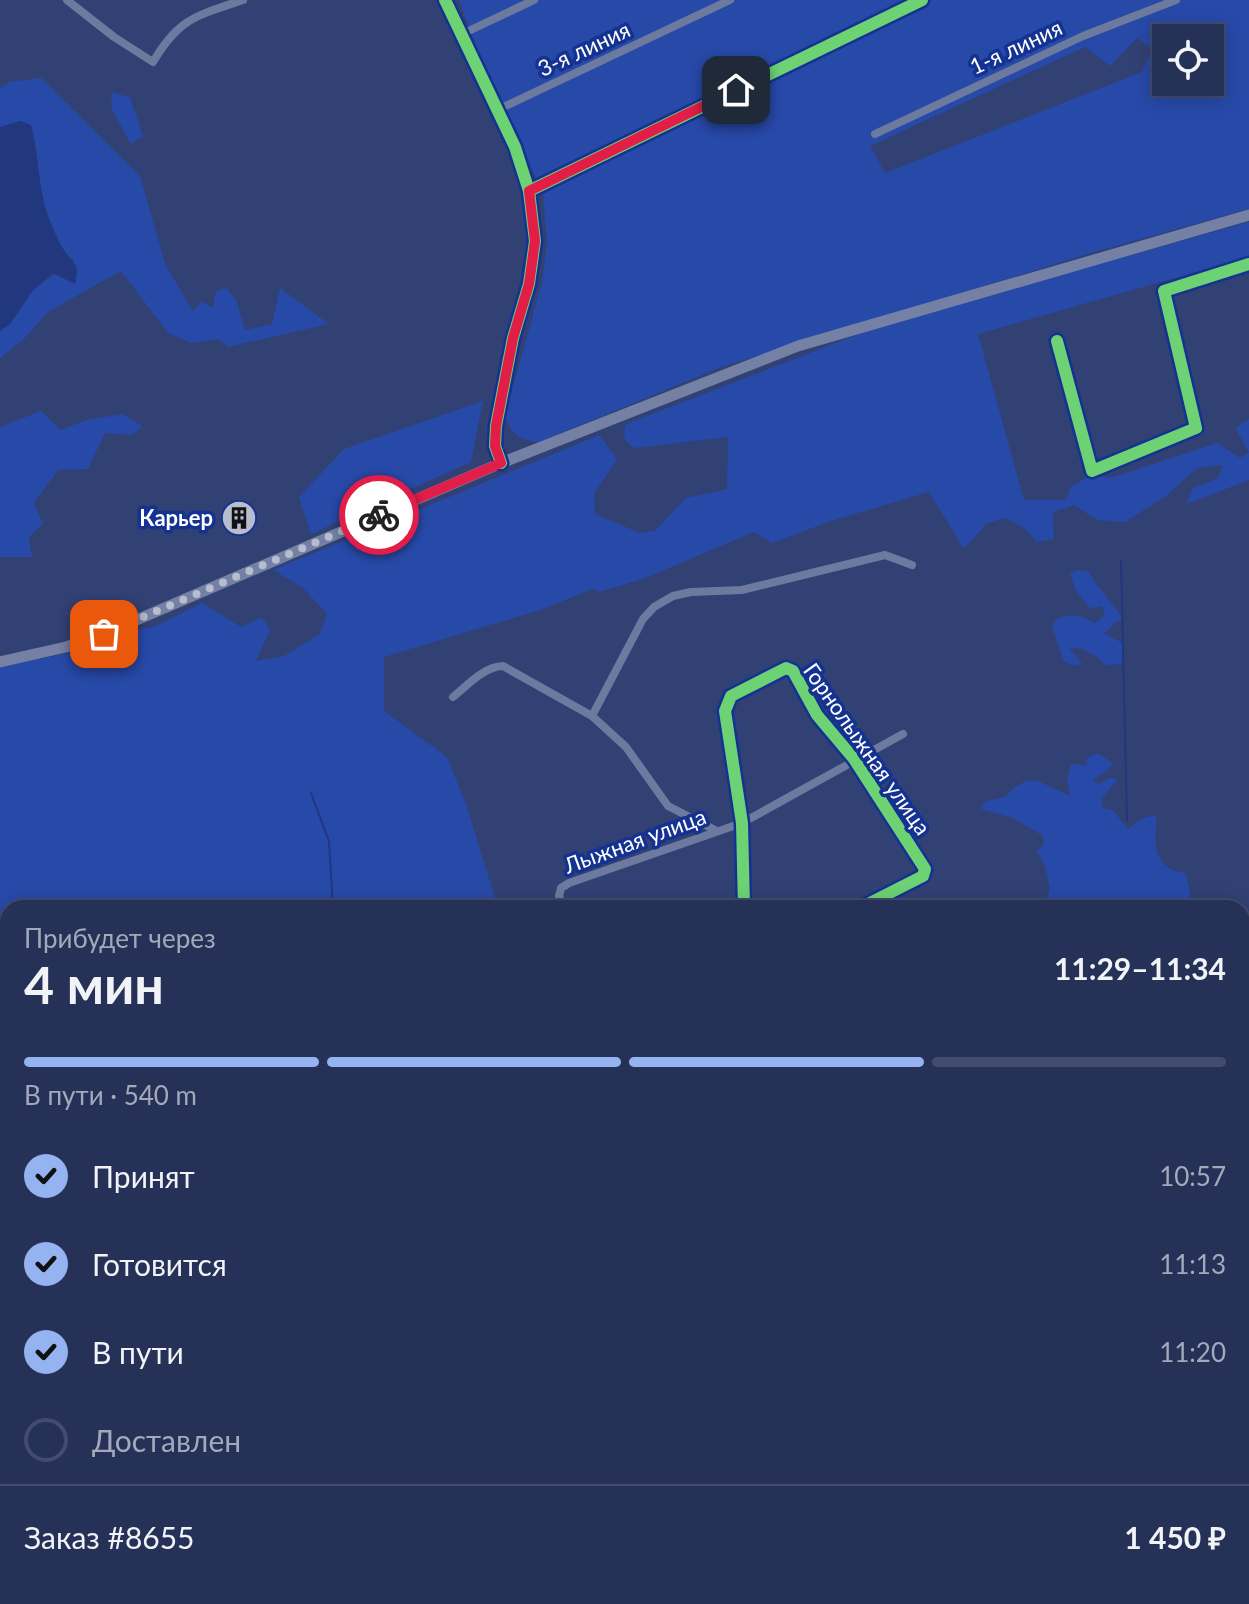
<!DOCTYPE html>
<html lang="ru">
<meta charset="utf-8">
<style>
:root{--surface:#253157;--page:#313d61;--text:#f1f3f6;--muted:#a3a9ba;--line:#424c6d;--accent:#95b2f1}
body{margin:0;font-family:Lato,sans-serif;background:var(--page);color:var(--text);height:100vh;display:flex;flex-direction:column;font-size:30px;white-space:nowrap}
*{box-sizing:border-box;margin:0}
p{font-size:26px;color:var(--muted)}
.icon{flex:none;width:44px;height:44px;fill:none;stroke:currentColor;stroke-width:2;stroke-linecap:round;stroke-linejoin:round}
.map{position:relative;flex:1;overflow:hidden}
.side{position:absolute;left:0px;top:900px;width:1250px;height:704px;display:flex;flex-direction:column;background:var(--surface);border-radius:24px 24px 0 0;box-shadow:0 4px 20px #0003,0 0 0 2px var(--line)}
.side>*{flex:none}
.controls{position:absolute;left:1152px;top:24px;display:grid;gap:16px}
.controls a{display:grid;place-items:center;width:72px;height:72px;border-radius:0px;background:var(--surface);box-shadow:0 4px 20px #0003,0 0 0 2px var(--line);font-size:40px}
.pin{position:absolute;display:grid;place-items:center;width:68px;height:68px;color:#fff;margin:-34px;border-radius:16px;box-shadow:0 4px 12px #0006}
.courier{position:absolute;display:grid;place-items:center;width:80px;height:80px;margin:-40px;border:6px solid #e11d48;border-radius:50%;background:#fff;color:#222;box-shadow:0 2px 10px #0007}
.summary em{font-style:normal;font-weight:700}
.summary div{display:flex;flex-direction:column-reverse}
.summary{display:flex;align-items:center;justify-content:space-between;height:136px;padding:0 24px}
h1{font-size:52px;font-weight:700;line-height:60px}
.bar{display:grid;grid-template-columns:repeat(4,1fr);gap:12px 8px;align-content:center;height:96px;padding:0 24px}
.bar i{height:10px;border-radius:6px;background:var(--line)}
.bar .current{background:var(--accent)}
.bar p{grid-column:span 4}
.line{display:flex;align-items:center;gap:20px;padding:0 24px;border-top:2px solid var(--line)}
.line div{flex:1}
ol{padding:0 24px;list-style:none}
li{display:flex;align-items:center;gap:24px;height:88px}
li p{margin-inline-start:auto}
li .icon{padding:8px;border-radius:50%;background:var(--accent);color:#111;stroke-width:4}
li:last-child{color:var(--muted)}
li i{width:44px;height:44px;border:4px solid var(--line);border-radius:50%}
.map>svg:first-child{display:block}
.green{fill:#2749a8;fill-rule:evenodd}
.water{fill:#21377e}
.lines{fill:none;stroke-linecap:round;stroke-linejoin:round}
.stream{stroke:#21377e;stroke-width:2}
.minor{stroke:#6d7a9f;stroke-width:8}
.tertiary{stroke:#6d7a9f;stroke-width:10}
.secondary{stroke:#7480a4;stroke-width:11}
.cycleway-casing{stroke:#143291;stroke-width:17}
.cycleway{stroke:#6cd273;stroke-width:12}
.done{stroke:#b7bcce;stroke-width:8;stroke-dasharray:0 14.4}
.route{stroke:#e11d48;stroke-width:10}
.labels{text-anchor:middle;stroke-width:7;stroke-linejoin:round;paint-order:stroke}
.street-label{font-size:22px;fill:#fff;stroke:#143291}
.poi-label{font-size:22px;font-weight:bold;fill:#fff;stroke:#143291;text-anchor:end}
</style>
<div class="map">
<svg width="1249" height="1604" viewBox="0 0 1249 1604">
<rect width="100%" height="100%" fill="#314174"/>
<g class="green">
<path d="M459 0H1249V209L1094 252 719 368 539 442C519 440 512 435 505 416L542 282 547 243 543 193 481 59ZM1137 38 1152 49 1142 72 885 173 870 146 1085 47 1110 66ZM1166 38H1210V82H1166Z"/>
<path d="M41 78 140 176 165 264 193 311 202 301 213 308 216 291 227 288 237 302 245 330 272 324 280 288 329 324 228 347 218 339 191 343 168 333 121 271 48 312 23 340 0 358V331L10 324 33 290 74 260C39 237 41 162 31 126L21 121 0 127V88L9 82Z"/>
<path d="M111 92 130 97 143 136 131 144 112 110Z"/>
<path d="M1249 222V257L978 334 1024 500H1066L1071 487 1089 476 1114 477 1217 443 1240 458 1249 452 1235 428 1249 419V480L1187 504 1192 488 1217 479 1223 465 1197 468 1166 496 1125 522 1097 520 1074 505 1053 512 1054 539 1037 542 1024 528 1006 518 987 523 964 549 929 492 831 521 772 543 754 532 643 579 598 592 595 588 540 610 384 657V711L447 757 466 804 498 908H8V1189L0 1192V667L89 649 130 631 156 626 202 603 241 627 262 617 270 630 256 661 284 656 320 634 327 614 302 587 273 570 599 435 617 459 594 494 595 514 640 533 655 531 686 498 727 489 728 437 635 448C624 442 622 436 626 424L885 324Z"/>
<path d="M483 401 471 462 311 534 299 497 344 449Z"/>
<path d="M41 411 60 430 87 420 123 414 142 426 133 435 105 433 88 469 58 470 34 503 43 524 29 537 32 557H0V427Z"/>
<path d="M1077 570 1089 572C1098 589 1112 602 1123 619L1116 622 1104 634 1123 643 1124 663 1107 666C1097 656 1083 646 1069 648L1082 663 1076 666 1064 662 1052 626C1058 611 1082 614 1094 623L1105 615 1102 606 1091 609 1076 591 1070 574Z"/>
<path d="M1098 753 1114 764 1093 781 1099 784 1109 778 1118 779 1101 799 1103 808 1113 810 1128 829 1142 818 1157 815C1154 840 1152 869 1185 873L1190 892 1189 904 1192 908H1044L1050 889 1045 866 1037 851 1044 844 1043 836 1013 818 981 809 986 801 1005 797 1015 787 1026 781 1036 780 1070 796 1067 779 1071 764 1086 765 1087 758Z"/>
<path d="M1249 1119V1430L1242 1428V1126Z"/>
<path d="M0 1221C9 1259 10 1299 8 1338 7 1365 0 1372 8 1399V1596H84L90 1604H0Z"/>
<path d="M1249 1521V1604H1020L1038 1596H1242V1535Z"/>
<path d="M607 1596H972L978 1604H597Z"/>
</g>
<path class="water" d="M21 121 31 125C40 158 37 192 51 223 55 233 59 243 65 252 75 267 80 261 75 284L53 273 33 290 10 324 0 331V127Z"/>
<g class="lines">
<g class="stream">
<path d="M1121 560 1127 821"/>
<path d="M311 793 329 841 333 908"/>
<path d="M0 1200 8 1197"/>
</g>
<g class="minor">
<path d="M67 0 114 37 153 62C179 18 196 16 243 0"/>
<path d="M445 0 515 147 529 191 535 241 529 284 513 338 496 426 495 446 501 463"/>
<path d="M460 35 534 0"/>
<path d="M497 110 730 0"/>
<path d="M875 134 1083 36 1176 0"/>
<path d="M529 191 922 0"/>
<path d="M1057 341 1092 471 1196 428 1164 291 1249 264"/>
<path d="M453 697C468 685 483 667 503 666L592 716 626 747 668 806 715 830"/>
<path d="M592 716 643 619 654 607 673 596 691 592 742 590 885 555 912 565"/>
<path d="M564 908 559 896 561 888 569 883 742 823 903 734"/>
<path d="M730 908 743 901"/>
<path d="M744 908 742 823 725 711 731 696 786 668 793 671 817 715 854 759 925 869 923 876 860 908"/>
<path d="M0 1388 8 1407"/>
<path d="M0 1481 8 1478"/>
<path d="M0 1592 8 1589"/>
<path d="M91 1596 96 1604"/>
<path d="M406 1596 412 1604"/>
<path d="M979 1596 985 1604"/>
<path d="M189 1604 200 1596"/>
<path d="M536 1604 547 1596"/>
</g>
<g class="tertiary">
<path d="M1242 1100 1249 1094"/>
<path d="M579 1604 589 1596"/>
</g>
<path class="secondary" d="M0 662 66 647 104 634 501 463 798 346 1249 215"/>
<g class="cycleway-casing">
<g id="cycleway">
<path d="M445 0 515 147 529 191 535 241 529 284 513 338 496 426 495 446 501 463"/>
<path d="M529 191 922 0"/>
<path d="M1057 341 1092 471 1196 428 1164 291 1249 264"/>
<path d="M744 908 742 823 725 711 731 696 786 668 793 671 817 715 854 759 925 869 923 876 860 908"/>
</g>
</g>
<use href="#cycleway" class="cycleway"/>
</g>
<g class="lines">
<path class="done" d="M104 634 379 515"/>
<path class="route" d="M379 515 501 463 495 446 496 426 513 338 529 284 535 241 529 191 736 90"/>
</g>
<defs>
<g id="building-disc" transform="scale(1.8)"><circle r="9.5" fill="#b7bcce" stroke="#143291"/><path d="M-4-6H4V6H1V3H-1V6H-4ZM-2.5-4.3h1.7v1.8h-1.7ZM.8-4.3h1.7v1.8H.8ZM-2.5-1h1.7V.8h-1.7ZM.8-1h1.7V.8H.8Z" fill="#111"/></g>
</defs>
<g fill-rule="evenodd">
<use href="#building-disc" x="239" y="518"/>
</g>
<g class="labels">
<g class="street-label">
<text transform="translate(1016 47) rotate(-25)" y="8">1-я линия</text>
<text transform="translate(584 49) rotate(-25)" y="8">3-я линия</text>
<text transform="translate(867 749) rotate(55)" y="8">Горнолыжная улица</text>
<text transform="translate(635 841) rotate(-20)" y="8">Лыжная улица</text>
</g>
<g class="poi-label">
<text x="213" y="526">Карьер</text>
</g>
</g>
</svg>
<div class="controls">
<a><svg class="icon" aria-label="locate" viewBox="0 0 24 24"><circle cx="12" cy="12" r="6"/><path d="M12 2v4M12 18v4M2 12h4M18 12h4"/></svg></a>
</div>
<div class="pin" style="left:104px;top:634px;background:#ea580c"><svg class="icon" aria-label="bag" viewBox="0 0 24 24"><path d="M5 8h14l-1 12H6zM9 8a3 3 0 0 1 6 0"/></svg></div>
<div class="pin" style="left:736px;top:90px;background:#1f2937"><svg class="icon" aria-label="home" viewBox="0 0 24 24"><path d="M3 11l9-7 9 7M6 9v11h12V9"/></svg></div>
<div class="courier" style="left:379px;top:515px"><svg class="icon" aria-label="bike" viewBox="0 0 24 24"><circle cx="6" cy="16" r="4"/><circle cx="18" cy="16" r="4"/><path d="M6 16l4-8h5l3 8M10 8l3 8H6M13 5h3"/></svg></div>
<section class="side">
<div class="summary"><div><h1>4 мин</h1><p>Прибудет через</p></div><em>11:29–11:34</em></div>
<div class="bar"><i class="current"></i><i class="current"></i><i class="current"></i><i></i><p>В пути · 540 m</p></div>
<ol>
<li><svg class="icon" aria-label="check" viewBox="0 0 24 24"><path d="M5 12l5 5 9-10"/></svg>Принят<p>10:57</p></li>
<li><svg class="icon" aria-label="check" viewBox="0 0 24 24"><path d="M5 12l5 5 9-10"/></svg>Готовится<p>11:13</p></li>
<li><svg class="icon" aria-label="check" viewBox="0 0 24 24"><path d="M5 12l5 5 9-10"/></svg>В пути<p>11:20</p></li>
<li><i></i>Доставлен</li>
</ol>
<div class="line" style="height:104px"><div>Заказ #8655</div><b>1 450 ₽</b></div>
</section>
</div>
